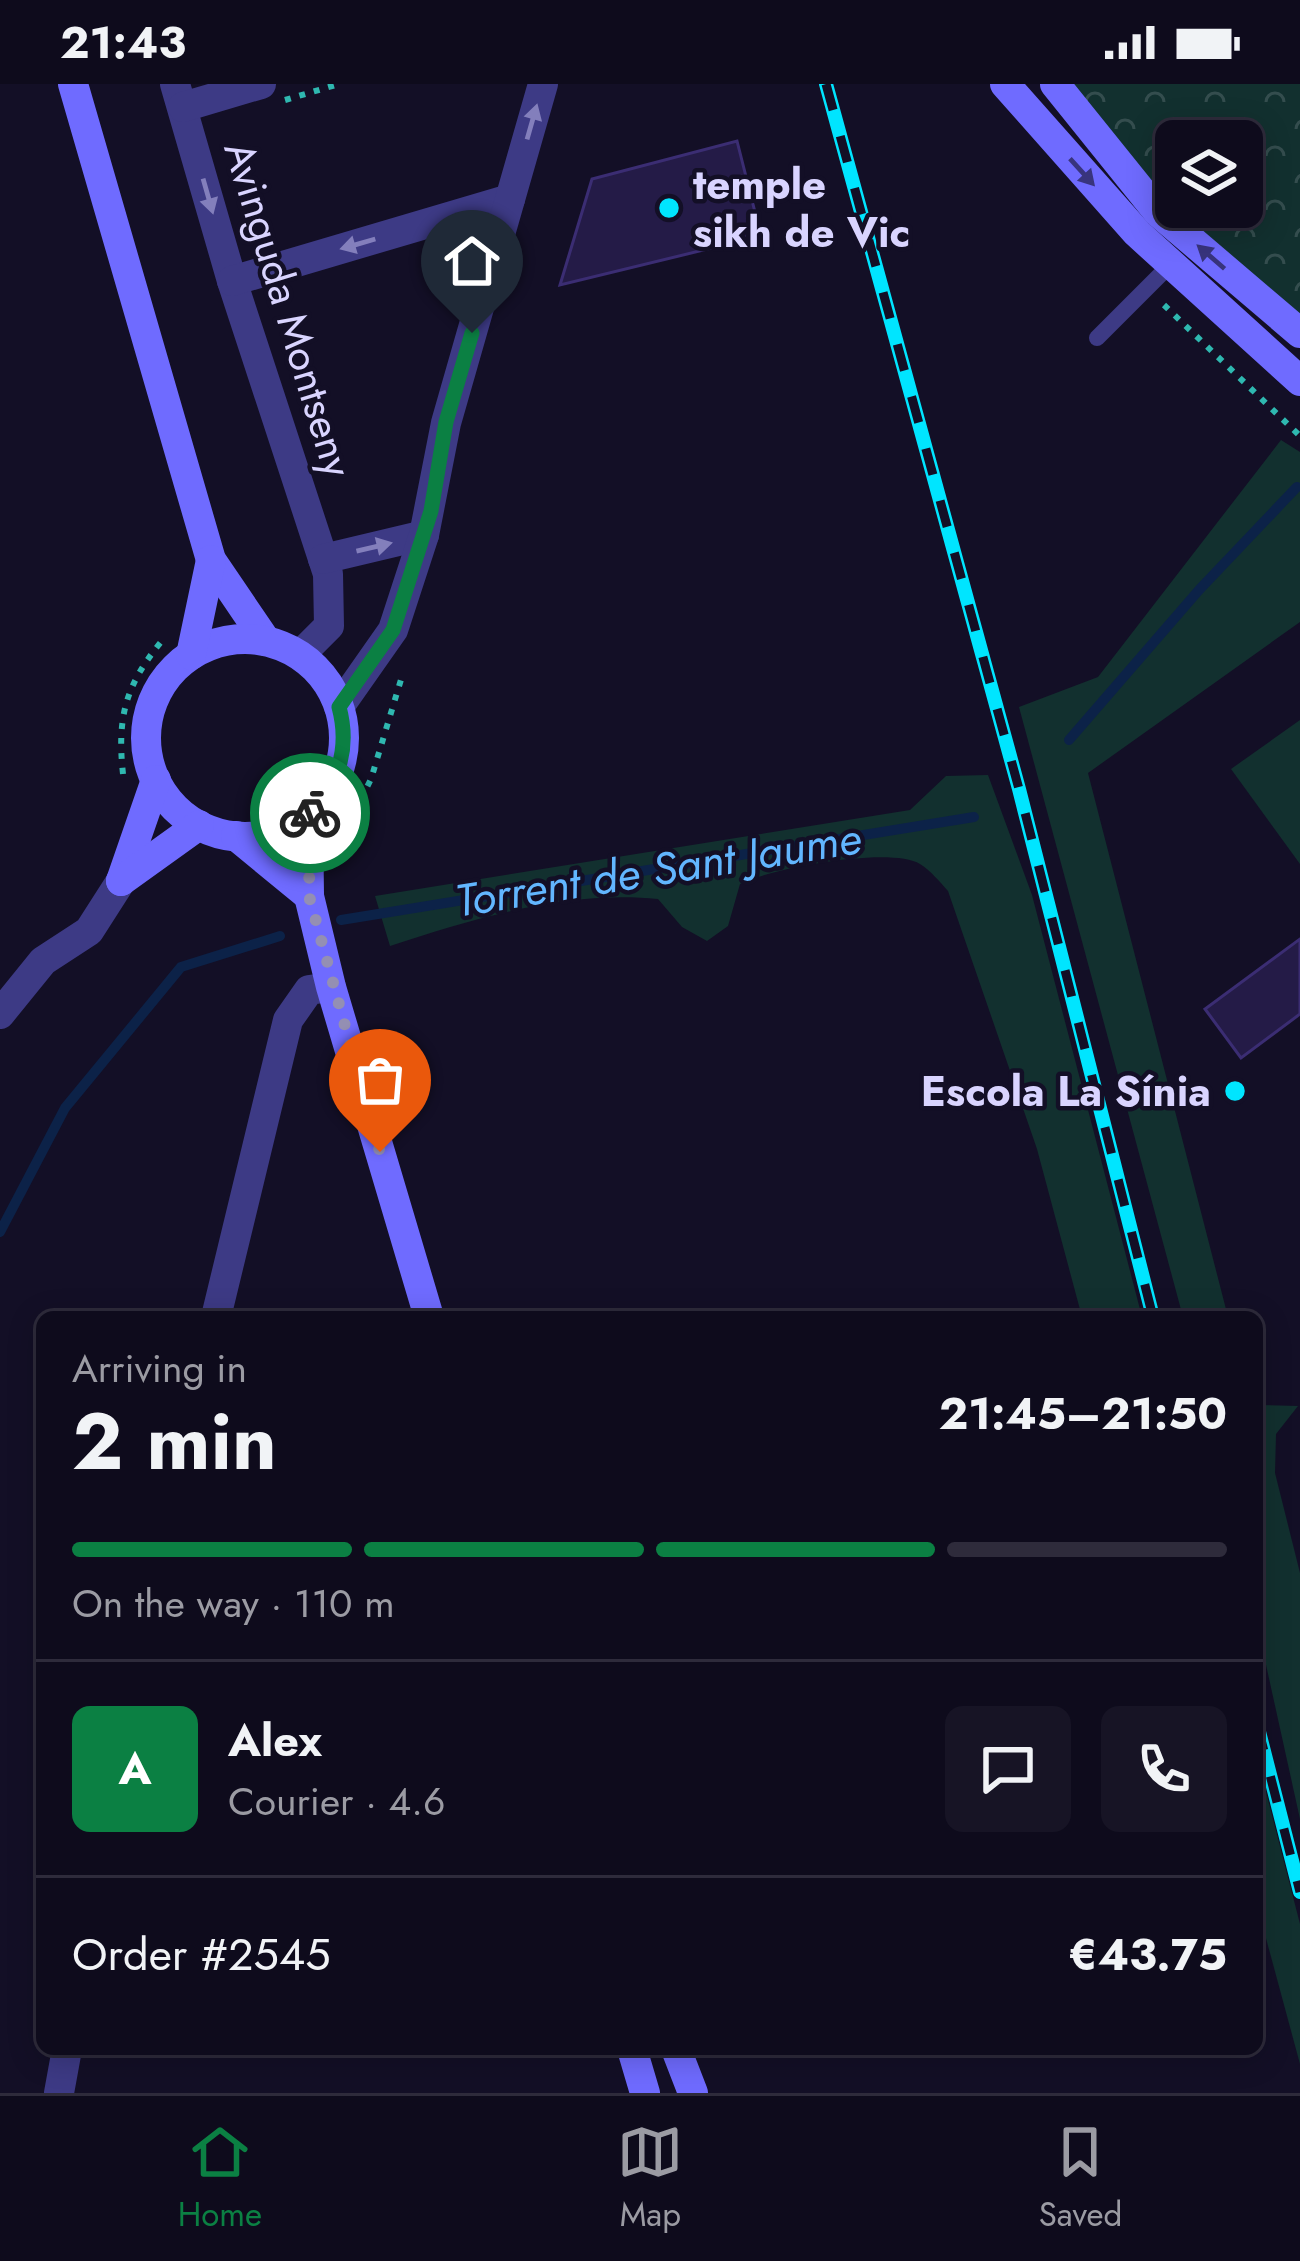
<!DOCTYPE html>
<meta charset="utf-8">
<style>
:root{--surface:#0e0b1c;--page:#171425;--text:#f1f3f6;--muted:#9b9ba3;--line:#2e2b3b;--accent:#0b8043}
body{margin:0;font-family:Jost,sans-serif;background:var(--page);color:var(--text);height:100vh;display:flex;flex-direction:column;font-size:45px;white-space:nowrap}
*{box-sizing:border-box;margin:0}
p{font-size:39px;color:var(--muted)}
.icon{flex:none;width:66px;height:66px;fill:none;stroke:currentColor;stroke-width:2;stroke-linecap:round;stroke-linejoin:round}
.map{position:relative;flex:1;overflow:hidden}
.sheet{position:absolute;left:36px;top:1227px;width:1227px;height:744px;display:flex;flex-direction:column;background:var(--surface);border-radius:18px;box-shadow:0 6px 30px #0003,0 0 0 3px var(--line)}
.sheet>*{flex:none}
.controls{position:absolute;left:1155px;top:36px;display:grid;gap:24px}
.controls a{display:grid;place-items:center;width:108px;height:108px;border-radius:18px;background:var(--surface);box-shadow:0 6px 30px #0003,0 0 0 3px var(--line);font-size:60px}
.pin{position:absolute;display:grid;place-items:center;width:102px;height:102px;color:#fff;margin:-123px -51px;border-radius:50% 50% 50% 0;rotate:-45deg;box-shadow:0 0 12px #0007}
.pin .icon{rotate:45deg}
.courier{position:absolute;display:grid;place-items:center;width:120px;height:120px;margin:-60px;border:9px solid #0b8043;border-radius:50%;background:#fff;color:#222;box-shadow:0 3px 15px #0007}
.overview em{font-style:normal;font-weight:700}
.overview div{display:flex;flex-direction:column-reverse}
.overview{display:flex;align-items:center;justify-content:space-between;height:204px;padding:0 36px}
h1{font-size:78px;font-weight:700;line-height:90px}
.bar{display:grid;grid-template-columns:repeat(4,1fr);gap:18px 12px;align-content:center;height:144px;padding:0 36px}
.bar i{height:15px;border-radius:9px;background:var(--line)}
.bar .on{background:var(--accent)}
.bar p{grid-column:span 4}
.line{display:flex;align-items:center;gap:30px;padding:0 36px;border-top:3px solid var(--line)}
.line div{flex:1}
.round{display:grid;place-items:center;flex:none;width:126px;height:126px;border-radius:18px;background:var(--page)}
.status{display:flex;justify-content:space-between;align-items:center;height:84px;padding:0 60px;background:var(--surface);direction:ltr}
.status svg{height:33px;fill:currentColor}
.tab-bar{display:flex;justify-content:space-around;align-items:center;height:168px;border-top:3px solid var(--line);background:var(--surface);font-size:33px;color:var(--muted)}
.tab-bar a{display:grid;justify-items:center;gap:6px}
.tab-bar .on{color:var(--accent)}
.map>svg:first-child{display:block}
.green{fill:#12302f}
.forest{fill:url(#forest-crowns);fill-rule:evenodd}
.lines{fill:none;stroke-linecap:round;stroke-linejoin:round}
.stream{stroke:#0c2248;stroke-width:10}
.building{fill:#241b47;stroke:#3b2d73;stroke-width:3}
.path{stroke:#2fb8b0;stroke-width:6;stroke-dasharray:6 9;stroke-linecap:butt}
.lane{stroke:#3d3a85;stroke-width:16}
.street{stroke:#3d3a85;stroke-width:30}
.secondary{stroke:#6f6bff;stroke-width:30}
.rail-casing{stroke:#00e5ff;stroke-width:14}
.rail{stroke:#130f26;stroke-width:9;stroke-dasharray:27;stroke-linecap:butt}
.oneway{fill:#837fbc}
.oneway2{fill:#38347d}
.done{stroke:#948fb3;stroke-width:12;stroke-dasharray:0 21.6}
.route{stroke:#0b8043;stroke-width:15}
.poi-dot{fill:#00e5ff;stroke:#130f26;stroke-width:4.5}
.labels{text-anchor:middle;stroke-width:9;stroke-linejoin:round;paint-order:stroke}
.poi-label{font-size:42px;font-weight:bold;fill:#d9d4ff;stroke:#130f26;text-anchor:start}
.street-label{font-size:42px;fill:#d9d4ff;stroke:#130f26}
.water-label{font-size:45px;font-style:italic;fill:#62b6ff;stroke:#130f26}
</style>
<div class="status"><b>21:43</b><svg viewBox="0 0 49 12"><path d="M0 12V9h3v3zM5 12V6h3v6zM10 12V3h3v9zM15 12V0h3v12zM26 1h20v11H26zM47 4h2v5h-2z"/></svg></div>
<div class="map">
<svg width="1300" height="2009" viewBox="0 0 1300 2009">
<defs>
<pattern id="forest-crowns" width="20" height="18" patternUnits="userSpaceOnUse" patternTransform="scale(3)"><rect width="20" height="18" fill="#12302f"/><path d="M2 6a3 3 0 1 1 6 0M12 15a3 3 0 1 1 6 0" fill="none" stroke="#344d4e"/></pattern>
</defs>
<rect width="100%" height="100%" fill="#130f26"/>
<g class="green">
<path d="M1281 356 1300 368V538L1088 689 1228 1233H1183L1019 623 1098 593Z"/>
<path d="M1300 636V780L1231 685Z"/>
<path d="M988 691 1032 811 1142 1233H1082L1037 1065 948 807C940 798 930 786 920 780 891 762 771 784 740 800L728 842 707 857 682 843 658 815C567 806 476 834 390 862L375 812 910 726 946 692Z"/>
<path d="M1257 1321 1298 1322 1276 1350 1275 1389 1300 1489V1735L1257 1540Z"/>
<path d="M1257 1673 1300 1840V1980L1257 1821Z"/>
</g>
<path class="forest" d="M1055 0H1300V249L1158 128ZM1176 57H1242V123H1176Z"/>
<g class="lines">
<g class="stream">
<path d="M1069 656 1199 506 1297 403"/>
<path d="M341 836 974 733"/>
<path d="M0 1148 65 1024 181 883 280 852"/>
</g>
</g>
<g class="building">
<path d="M737 57 761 152 560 201 592 95Z"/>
<path d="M1300 855V930L1241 974 1205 925Z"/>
</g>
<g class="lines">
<g class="path">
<path d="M285 16 339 0"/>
<path d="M1164 221 1300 352"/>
<path d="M123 690C117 634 125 602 161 558"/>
<path d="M341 756 371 695 403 589"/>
</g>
<path class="lane" d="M1097 254 1170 181"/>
<g class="street">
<path d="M175 0 232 197 328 490 329 542 300 571"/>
<path d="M183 23 261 0"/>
<path d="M232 197 510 115"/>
<path d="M323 475 424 451"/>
<path d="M339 623 393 546 424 451 446 339 543 0"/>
<path d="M0 930 43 877 89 847 121 797"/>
<path d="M216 1233 288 936 309 906 331 903"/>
<path d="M59 2009 67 1965"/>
</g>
<g class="secondary">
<path d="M73 0 211 476 266 557"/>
<path d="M1005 0 1137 149 1300 297"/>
<path d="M1055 0 1158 128 1300 249"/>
<circle cx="245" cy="654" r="99"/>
<path d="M191 571 211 476"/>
<path d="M308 730 309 812 331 903 429 1233"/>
<path d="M236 752 309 812"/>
<path d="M121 797 156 696"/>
<path d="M121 797 199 741"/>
<path d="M632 1965 645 2009"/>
<path d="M676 1965 693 2009"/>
</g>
<g class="rail-casing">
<g id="rail">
<path d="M826 0 1019 705 1153 1233"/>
<path d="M1257 1640 1300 1808"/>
</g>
</g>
<use href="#rail" class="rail"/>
</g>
<defs><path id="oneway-solid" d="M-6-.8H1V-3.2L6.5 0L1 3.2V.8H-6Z" transform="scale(3)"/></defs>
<g class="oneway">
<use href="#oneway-solid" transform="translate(532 38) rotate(-74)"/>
<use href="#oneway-solid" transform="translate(208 112) rotate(74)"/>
<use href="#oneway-solid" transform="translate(358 160) rotate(164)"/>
<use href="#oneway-solid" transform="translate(374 463) rotate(-13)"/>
</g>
<g class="oneway2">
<use href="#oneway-solid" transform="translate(1082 88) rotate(48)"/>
<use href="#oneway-solid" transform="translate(1211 173) rotate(-139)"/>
</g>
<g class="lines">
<path class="done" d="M310 729 309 812 380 1068"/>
<path class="route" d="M310 729C339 699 350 664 339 623L393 546 431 427 446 338 472 249"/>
</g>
<g class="poi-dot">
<circle cx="669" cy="124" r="12"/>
<circle cx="1235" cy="1007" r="12"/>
</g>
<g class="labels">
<g class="poi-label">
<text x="693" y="115">temple<tspan x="693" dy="48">sikh de Vic</tspan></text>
<text x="1211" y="1022" text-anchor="end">Escola La Sínia</text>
</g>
<g class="street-label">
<text transform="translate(289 225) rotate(73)" y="15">Avinguda Montseny</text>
</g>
<g class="water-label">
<text transform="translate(658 785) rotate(-9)" y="16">Torrent de Sant Jaume</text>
</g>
</g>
</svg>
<div class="controls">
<a><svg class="icon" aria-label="layers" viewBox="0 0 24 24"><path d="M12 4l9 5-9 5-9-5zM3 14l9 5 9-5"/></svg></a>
</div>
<div class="pin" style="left:380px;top:1068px;background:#ea580c"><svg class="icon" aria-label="bag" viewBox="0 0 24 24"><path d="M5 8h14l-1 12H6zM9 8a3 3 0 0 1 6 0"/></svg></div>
<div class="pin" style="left:472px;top:249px;background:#1f2937"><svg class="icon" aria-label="home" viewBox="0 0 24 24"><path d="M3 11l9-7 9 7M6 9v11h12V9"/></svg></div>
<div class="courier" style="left:310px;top:729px"><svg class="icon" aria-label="bike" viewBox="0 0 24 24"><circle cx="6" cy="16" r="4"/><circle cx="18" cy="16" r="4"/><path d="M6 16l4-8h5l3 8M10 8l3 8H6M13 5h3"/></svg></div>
<section class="sheet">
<div class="overview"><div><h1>2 min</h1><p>Arriving in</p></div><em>21:45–21:50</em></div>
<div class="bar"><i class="on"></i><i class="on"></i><i class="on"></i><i></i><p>On the way · 110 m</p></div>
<div class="line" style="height:216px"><b class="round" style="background:var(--accent);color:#fff">A</b><div><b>Alex</b><p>Courier · 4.6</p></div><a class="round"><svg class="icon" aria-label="chat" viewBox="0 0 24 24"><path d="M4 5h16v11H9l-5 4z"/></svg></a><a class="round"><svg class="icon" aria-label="phone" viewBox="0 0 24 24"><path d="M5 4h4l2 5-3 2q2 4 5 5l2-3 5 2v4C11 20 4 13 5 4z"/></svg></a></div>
<div class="line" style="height:156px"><div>Order #2545</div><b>€43.75</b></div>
</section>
</div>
<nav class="tab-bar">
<a class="on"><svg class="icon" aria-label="home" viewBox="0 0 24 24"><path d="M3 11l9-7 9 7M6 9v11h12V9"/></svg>Home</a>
<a><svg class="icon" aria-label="map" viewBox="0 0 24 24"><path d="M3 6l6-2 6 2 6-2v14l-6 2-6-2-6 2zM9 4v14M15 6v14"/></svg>Map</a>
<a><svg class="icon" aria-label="saved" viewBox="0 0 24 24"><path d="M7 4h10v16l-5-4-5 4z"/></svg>Saved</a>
</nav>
